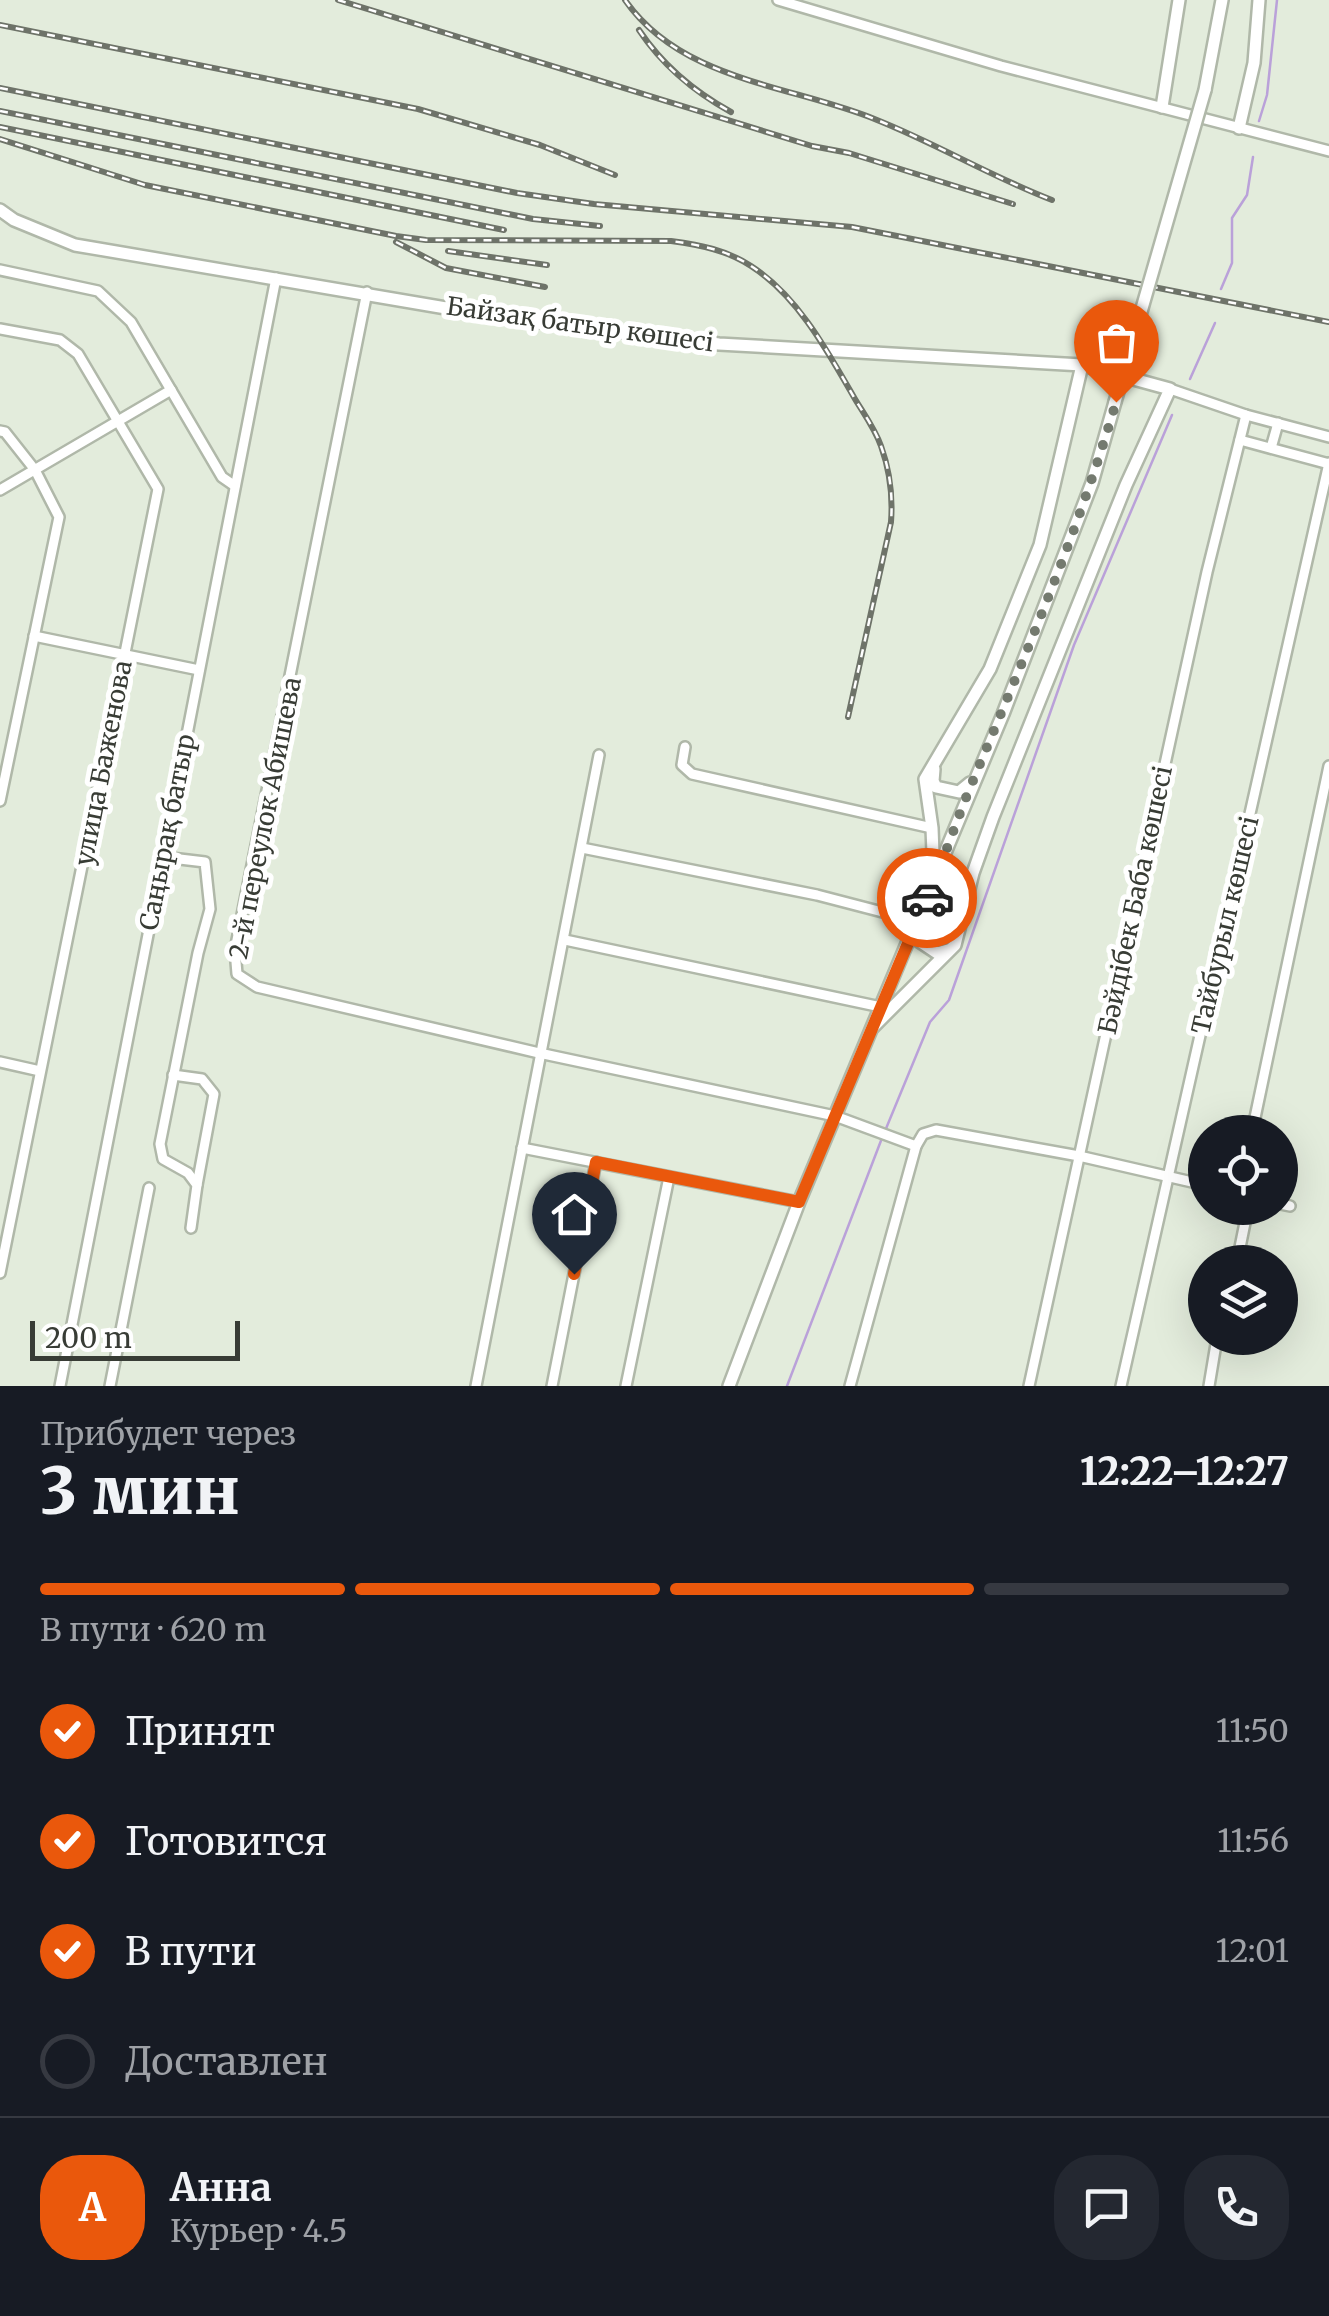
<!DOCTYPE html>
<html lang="ru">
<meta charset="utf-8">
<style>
:root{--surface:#171b24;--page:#242831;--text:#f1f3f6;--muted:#9ea1a6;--line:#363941;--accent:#ea580c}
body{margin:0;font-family:Merriweather,serif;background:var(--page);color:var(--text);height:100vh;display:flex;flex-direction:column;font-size:38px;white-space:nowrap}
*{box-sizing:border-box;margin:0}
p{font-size:32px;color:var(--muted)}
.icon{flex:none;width:55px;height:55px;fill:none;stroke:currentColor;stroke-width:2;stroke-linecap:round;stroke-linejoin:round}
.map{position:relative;height:1386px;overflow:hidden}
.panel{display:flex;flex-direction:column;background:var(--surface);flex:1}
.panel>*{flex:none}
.buttons{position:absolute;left:1188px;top:1115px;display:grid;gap:20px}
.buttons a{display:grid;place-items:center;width:110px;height:110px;border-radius:50%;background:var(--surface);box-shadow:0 10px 40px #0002;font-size:50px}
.scale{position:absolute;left:30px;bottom:25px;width:210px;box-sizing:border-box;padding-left:10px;border:5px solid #383c35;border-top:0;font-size:28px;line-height:35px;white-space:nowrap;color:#383c35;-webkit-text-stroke:8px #fff;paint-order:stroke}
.pin{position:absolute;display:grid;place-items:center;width:85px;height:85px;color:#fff;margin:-102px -42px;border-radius:50% 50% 50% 0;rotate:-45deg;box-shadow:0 0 10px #0007}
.pin .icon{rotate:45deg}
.courier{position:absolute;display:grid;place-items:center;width:100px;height:100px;margin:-50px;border:8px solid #ea580c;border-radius:50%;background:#fff;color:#222;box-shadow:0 2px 12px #0007}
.headline em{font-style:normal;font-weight:800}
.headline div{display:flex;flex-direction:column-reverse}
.headline{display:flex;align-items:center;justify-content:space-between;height:170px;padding:0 40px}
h1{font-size:65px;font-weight:800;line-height:75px}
.bar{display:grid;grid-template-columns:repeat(4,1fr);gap:15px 10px;align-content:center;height:120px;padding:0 40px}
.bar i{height:12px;border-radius:8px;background:var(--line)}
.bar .on{background:var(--accent)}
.bar p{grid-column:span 4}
.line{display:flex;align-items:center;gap:25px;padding:0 40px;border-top:2px solid var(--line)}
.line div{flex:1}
.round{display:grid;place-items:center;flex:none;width:105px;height:105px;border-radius:40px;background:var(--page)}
ol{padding:0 40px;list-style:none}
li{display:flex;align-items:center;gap:30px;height:110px}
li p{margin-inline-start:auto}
li .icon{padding:10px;border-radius:50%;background:var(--accent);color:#fff;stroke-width:4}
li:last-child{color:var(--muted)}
li i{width:55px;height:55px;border:5px solid var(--line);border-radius:50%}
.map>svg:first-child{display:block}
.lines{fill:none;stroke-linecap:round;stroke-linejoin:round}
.stream{stroke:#baa1d9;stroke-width:2.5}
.minor-casing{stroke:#b0b8a9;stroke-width:14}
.major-casing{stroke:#b0b8a9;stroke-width:16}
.minor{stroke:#fff;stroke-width:9}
.major{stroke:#fff;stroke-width:11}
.rail-casing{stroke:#6e7369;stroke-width:6}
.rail{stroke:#fff;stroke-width:2.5;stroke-dasharray:8;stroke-linecap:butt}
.major-bridge-casing{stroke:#b0b8a9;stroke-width:16;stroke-linecap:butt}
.major-bridge{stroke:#fff;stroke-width:11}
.done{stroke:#747a6f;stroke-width:10;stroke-dasharray:0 18}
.route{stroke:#ea580c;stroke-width:12}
.labels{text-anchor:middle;stroke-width:10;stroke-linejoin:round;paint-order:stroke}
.street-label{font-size:25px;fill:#383c35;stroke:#fff}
</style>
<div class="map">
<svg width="1329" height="1386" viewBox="0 0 1329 1386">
<rect width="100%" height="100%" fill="#e3ecdc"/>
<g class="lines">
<g class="stream">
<path d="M1259 121 1267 95 1277 0"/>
<path d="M1221 289 1232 263V218L1247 195 1253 157"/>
<path d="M1190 379 1215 323"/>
<path d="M885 1131 930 1022 949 1000 1074 645 1172 415"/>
<path d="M787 1386 882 1138"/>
</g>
<g class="minor-casing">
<g id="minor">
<path d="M778 0 1001 66 1329 151"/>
<path d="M0 270 98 291 131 322 222 477 235 486"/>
<path d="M367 292 235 950 237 974 257 987 539 1053 835 1116 916 1146"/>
<path d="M0 329 60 340 78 354 158 489 0 1273"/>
<path d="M1170 389 1246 415 1329 437"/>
<path d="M0 431 5 432 35 470 59 517 0 801"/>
<path d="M1240 440 1329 464"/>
<path d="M1271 448 1278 423"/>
<path d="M0 490 171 390"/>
<path d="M34 636 199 670"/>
<path d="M685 747 682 765 692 774 932 828"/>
<path d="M582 848 817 895 917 921"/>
<path d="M163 857 205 862 210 909 198 953 160 1144 163 1159 188 1173 197 1185 191 1228"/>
<path d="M565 940 881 1007"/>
<path d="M0 1062 40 1071"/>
<path d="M173 1075 202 1079 214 1094 197 1185"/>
<path d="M1252 1132 1329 766"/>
<path d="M522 1148 799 1202"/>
<path d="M1280 1204 1290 1206"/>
<path d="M1237 1262 1248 1208"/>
<path d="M60 1386 276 278"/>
<path d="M110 1386 149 1188"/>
<path d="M476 1386 599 755"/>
<path d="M552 1386 596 1162"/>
<path d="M626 1386 669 1177"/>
<path d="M850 1386 916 1146 923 1134 936 1130 1079 1156 1205 1185"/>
<path d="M1029 1386 1207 572 1246 415"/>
<path d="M1121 1386 1329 463"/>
<path d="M1209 1386 1217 1338"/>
</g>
</g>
<g class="major-casing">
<g id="major">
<path d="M1205 90 1222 0"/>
<path d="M1162 107 1179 0"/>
<path d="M1239 128 1254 63 1259 0"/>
<path d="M0 210 14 220 75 245 493 316 719 344 1082 365 1170 389 1126 485 993 817 973 873 955 945 873 1027"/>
<path d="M934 769 933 781 936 787 959 792 970 783"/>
<path d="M934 879 932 828 925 779 990 669 1040 545 1082 365"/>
<path d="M919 923V941L937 953 948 950"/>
<path d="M729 1386 799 1202 1003 714 1092 483 1115 402"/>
</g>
</g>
<use href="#minor" class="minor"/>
<use href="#major" class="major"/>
<g class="rail-casing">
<g id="rail">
<path d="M338 0 812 146 849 153 1013 204"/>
<path d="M625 0C682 82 793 85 877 120 937 144 992 177 1052 200"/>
<path d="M0 25 418 109 540 145 615 175"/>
<path d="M639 30C663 66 693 91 731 112"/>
<path d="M0 88 517 193 594 204 852 227 1329 322"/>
<path d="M0 111 533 219 600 226"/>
<path d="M0 127 504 230"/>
<path d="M0 139 145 185 396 236 426 240 671 241C700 245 727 250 751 266 798 296 828 352 855 399 864 414 875 429 881 446 890 471 893 495 891 522L848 717"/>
<path d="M396 242 446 268 545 287"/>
<path d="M448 251 547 265"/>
</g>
</g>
<use href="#rail" class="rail"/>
<g class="major-bridge-casing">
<path id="major-bridge" d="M1115 402 1205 90"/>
</g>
<use href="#major-bridge" class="major-bridge"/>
</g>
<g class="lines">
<path class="done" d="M927 898C944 860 956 821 972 783 1024 658 1078 533 1116 402"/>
<path class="route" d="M574 1274 596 1162 799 1202 927 898"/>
</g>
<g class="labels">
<g class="street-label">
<text transform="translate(580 324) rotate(8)" y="9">Байзақ батыр көшесі</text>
<text transform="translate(103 763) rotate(-79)" y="9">улица Баженова</text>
<text transform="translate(265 818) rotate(-79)" y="9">2-й переулок Абишева</text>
<text transform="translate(167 832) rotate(-79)" y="9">Саңырақ батыр</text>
<text transform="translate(1135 900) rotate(-78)" y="9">Бәйдібек Баба көшесі</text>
<text transform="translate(1225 925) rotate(-77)" y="9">Тайбурыл көшесі</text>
</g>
</g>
</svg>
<div class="buttons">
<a><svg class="icon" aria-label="locate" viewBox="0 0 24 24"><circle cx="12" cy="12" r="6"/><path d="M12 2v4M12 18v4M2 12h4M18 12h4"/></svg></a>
<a><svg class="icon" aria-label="layers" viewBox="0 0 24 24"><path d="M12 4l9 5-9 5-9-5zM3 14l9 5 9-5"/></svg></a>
</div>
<div class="scale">200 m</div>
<div class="pin" style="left:1116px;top:402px;background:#ea580c"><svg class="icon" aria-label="bag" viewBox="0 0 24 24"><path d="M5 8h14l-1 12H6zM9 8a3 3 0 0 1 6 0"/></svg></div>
<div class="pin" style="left:574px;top:1274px;background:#1f2937"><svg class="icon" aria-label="home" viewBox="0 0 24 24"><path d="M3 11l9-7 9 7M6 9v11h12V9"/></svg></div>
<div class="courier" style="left:927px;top:898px"><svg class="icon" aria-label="car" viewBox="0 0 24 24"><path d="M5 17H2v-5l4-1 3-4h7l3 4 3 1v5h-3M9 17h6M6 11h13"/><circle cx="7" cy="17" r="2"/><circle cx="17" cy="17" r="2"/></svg></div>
</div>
<section class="panel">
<div class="headline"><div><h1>3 мин</h1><p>Прибудет через</p></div><em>12:22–12:27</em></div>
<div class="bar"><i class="on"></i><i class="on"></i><i class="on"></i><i></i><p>В пути · 620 m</p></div>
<ol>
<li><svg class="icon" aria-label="check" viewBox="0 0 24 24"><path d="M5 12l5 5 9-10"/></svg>Принят<p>11:50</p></li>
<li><svg class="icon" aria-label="check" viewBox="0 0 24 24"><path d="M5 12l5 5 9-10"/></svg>Готовится<p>11:56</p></li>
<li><svg class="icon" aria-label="check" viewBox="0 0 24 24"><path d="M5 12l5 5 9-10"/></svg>В пути<p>12:01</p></li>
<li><i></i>Доставлен</li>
</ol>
<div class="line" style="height:180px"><b class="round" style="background:var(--accent);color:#fff">А</b><div><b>Анна</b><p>Курьер · 4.5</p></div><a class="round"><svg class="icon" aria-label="chat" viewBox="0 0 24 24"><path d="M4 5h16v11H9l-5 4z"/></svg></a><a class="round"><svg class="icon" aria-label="phone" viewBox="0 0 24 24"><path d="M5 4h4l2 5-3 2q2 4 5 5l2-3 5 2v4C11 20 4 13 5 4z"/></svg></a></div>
</section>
